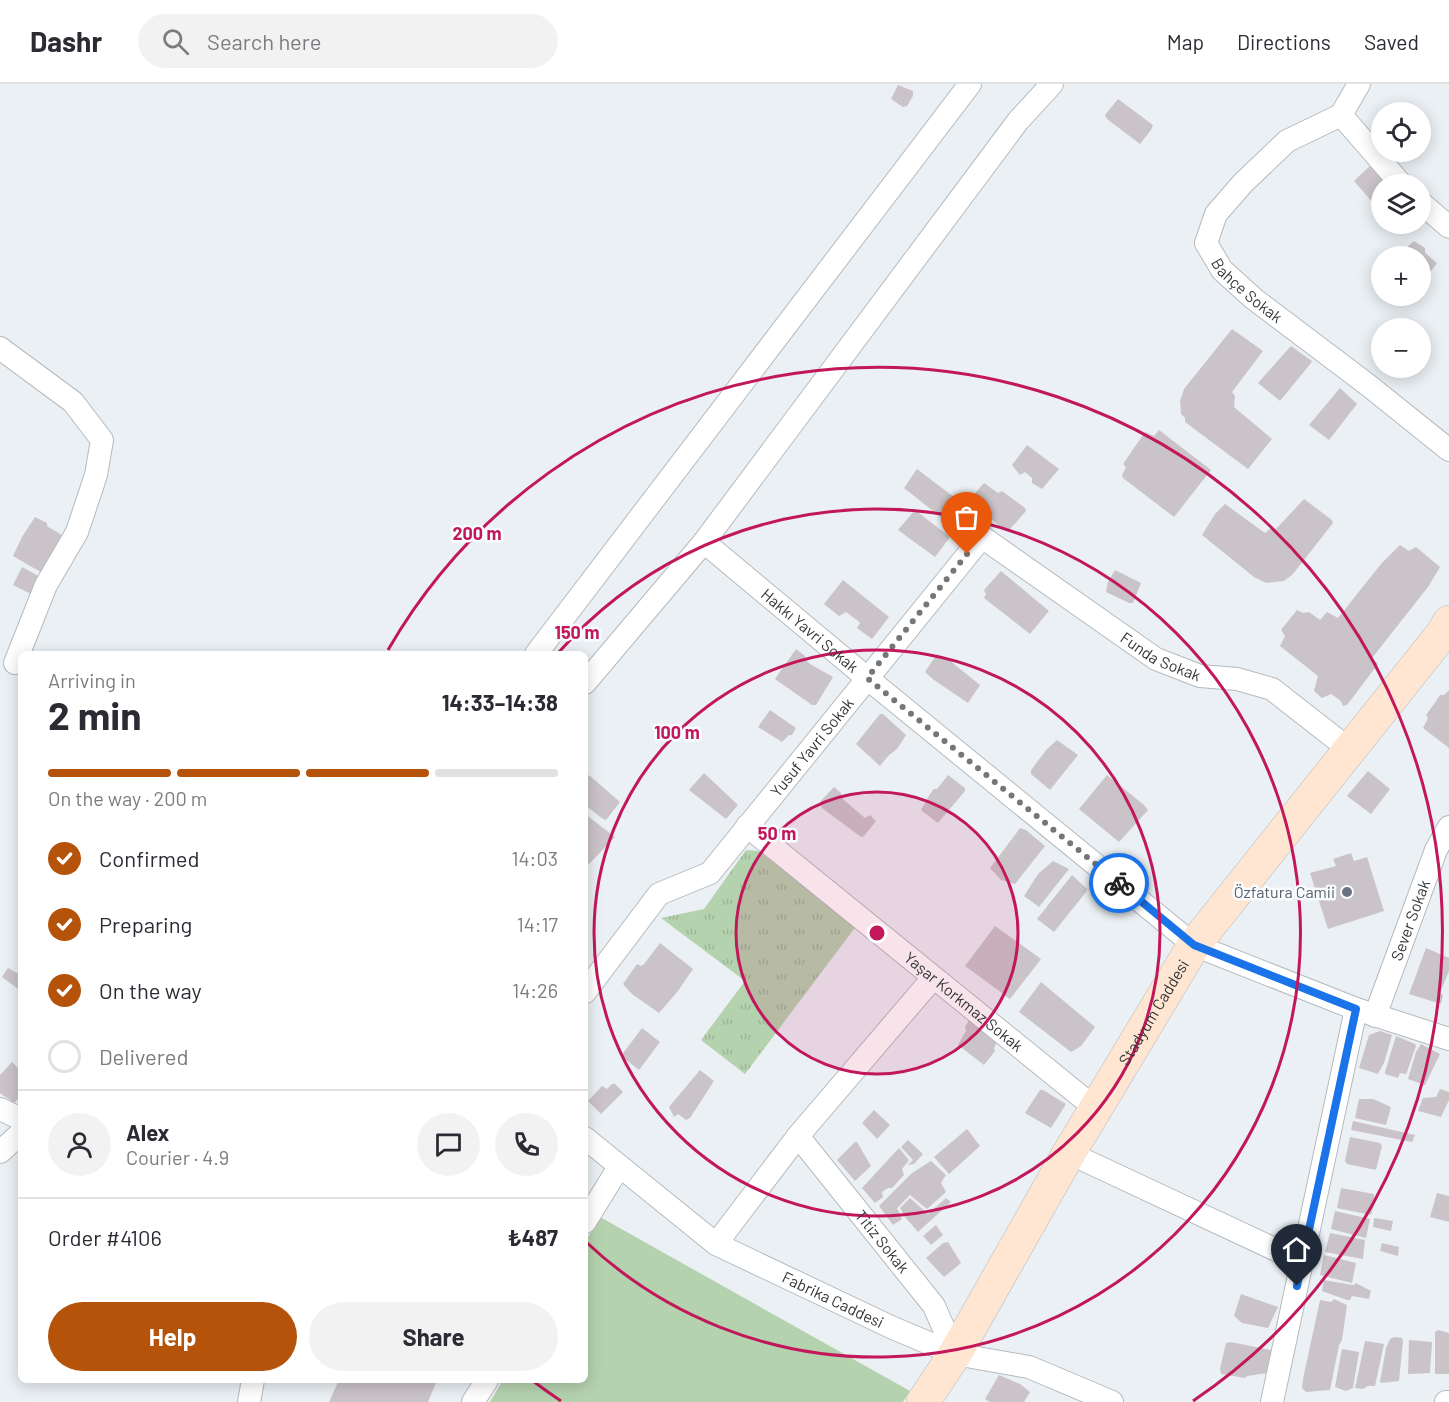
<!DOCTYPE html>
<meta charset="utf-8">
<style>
:root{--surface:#fff;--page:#f2f2f3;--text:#2b2b33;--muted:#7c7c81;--line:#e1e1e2;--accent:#b45309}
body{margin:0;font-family:Barlow,sans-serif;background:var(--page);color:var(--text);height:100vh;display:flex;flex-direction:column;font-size:22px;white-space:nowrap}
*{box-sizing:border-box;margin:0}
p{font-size:20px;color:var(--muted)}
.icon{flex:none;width:33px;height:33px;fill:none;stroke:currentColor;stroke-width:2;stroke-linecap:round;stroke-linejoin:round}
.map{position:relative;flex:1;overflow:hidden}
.panel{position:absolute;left:18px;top:567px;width:570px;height:732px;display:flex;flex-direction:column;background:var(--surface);border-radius:9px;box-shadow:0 3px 15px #0003}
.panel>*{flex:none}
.tools{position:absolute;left:1371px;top:18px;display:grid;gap:12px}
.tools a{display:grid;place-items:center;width:60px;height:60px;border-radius:50%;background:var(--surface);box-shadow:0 3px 15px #0003;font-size:30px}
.pin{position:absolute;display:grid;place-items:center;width:51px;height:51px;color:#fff;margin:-62px -26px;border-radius:50% 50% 50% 0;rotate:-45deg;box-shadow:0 0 6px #0007}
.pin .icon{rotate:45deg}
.courier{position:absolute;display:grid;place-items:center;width:60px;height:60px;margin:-30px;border:4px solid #1a73e8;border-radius:50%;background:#fff;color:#222;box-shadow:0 2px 8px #0007}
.summary em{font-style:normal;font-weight:700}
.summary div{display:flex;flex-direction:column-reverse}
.summary{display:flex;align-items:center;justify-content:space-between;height:102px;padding:0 30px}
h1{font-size:39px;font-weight:700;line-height:45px}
.bar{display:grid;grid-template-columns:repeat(4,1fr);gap:9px 6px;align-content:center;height:72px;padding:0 30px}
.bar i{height:8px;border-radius:4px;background:var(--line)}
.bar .on{background:var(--accent)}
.bar p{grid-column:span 4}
.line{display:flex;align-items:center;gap:15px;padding:0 30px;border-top:2px solid var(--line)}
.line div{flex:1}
.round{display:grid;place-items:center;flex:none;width:63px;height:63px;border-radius:32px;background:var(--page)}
ol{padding:0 30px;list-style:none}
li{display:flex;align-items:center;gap:18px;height:66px}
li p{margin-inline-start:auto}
li .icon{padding:6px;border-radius:50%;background:var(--accent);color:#fff;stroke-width:4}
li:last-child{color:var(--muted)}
li i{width:33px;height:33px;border:3px solid var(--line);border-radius:50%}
.primary-button{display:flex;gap:12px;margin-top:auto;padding:12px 30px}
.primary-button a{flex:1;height:69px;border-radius:36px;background:var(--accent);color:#fff;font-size:24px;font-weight:700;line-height:69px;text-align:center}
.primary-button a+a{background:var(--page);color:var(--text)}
header{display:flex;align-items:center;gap:36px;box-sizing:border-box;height:84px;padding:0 30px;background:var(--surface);border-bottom:2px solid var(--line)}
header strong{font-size:28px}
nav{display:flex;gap:33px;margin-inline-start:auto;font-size:21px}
.search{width:420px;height:54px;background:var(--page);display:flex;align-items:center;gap:15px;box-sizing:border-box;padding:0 21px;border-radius:33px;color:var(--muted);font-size:22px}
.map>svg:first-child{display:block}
.park{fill:url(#park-tufts)}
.pitch{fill:#b5d2af}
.building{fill:#cac4c8}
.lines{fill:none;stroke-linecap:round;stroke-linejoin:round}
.street-casing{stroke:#b5babe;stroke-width:24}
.secondary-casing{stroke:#b5babe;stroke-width:34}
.street{stroke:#fff;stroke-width:22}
.secondary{stroke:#ffe6d3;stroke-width:33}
.done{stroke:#74777a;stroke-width:6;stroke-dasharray:0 10.8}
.route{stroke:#1a73e8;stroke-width:8}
.ring{fill:none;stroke:#c2185b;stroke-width:3}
.worship-dot{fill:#6b7280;stroke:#fafdfe;stroke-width:2}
.labels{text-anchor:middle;stroke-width:5;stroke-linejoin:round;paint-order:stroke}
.street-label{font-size:16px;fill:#343638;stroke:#fafdfe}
.worship-label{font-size:16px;fill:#5b616d;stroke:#fafdfe;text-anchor:end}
.centre{fill:#c2185b;stroke:#fafdfe;stroke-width:3}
.ring-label{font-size:18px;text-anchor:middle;font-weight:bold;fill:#c2185b;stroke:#fafdfe;stroke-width:5;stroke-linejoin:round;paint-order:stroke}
</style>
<header>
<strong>Dashr</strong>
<div class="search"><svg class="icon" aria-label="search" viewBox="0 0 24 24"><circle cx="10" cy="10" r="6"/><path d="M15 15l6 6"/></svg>Search here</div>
<nav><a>Map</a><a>Directions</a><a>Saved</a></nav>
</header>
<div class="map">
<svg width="1449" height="1318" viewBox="0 0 1449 1318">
<defs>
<pattern id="park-tufts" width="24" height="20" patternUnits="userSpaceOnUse" patternTransform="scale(1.5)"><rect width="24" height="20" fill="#b5d2af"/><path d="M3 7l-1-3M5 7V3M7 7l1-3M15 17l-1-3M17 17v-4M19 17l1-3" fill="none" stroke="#9cb597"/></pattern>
</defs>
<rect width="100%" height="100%" fill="#ebf0f4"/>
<path class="park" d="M746 766 758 767 857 841 745 990 701 956 745 897 661 834 704 825Z"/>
<path class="pitch" d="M600 1133 910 1307 903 1318H490L503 1296H585V1158Z"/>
<g class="building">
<path d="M898 1 913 7V12L907 22 903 23 891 15Z"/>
<path d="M1118 15 1153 41 1151 46 1140 60 1107 35 1105 31Z"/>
<path d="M1373 79 1392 100H1382V124L1379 126 1354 97Z"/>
<path d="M1389 140H1409L1398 149Z"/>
<path d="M1414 157 1425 164V169L1437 179 1420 202V172H1397Z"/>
<path d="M1232 245 1263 267 1232 308 1235 312 1234 323 1272 355 1248 385 1185 338V334L1181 330 1180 317 1184 305Z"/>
<path d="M1291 262 1312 277 1311 279 1280 317 1258 299Z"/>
<path d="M1340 304 1357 320 1329 356 1309 341Z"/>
<path d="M1159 346 1211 386 1174 433 1123 394 1122 391 1126 383 1123 380 1145 348 1154 352Z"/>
<path d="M1027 361 1059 385 1042 405 1032 399V394L1025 388 1020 391 1012 381Z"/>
<path d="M917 385 967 423 956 440 952 442 904 404Z"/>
<path d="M984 399 998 409 1002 407 1025 424 1026 427 1009 446 1006 447 999 442 970 415Z"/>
<path d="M1304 415 1332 436 1333 439 1293 490 1284 497 1266 499 1254 493 1202 451 1215 430 1225 420 1265 449 1271 444 1276 445Z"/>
<path d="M915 426 950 453 935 473 898 446Z"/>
<path d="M35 433 47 439V442L65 453 44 490 13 472 22 453Z"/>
<path d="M1400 461 1409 467 1416 463 1440 483 1428 503 1372 574 1378 580 1347 621 1343 622 1341 617 1331 610 1322 614 1314 607 1318 592 1280 562 1285 552 1281 546 1297 526 1303 529 1309 528 1320 536 1327 528 1338 534 1381 480Z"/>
<path d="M22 483 42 494 33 511 13 501Z"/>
<path d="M1115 486 1141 499 1133 519H1129L1106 508 1108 498Z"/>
<path d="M1001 487 1049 527 1030 550 984 514 986 510 984 506Z"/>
<path d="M843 496 889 533 872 555 857 544 860 539 857 536 846 528 839 532 824 520Z"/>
<path d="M796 565 805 572 806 576 810 580 833 593 816 621H812L775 595Z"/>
<path d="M937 570 949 576 980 601 968 619 934 596 925 588Z"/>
<path d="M1449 606V664L1423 644 1428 634 1426 631 1434 620 1440 611H1444Z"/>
<path d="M770 626 796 644 792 651H789L782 658 758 643Z"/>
<path d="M880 630H883L906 651 897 665 888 672 880 682 856 660Z"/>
<path d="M1057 656 1078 671 1050 706 1031 690V686L1047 665Z"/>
<path d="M1368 687 1390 705 1371 730 1347 712Z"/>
<path d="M704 689 738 721 726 735 689 706Z"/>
<path d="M585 690 590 692 620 718 606 736 603 735 585 721Z"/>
<path d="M948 691 965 704V707L938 739 921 726 930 710 934 705H937Z"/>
<path d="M1107 691 1144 721 1148 726 1119 758 1079 725Z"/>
<path d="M834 703 841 709V713L845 717 865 734 870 731 876 737 864 752 861 753 822 724 820 718Z"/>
<path d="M585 730 615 753 589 780 585 778Z"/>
<path d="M1020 744 1026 746 1045 762 1015 800 1001 796 990 784Z"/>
<path d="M1351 769 1354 777 1367 773 1384 827 1328 845 1310 789 1336 782 1333 775Z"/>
<path d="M1053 777 1069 785 1039 823 1024 812 1038 790Z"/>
<path d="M1072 791 1087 805 1086 808 1054 848 1037 835Z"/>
<path d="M995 842 1041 875 1010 915 965 882Z"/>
<path d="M660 859 693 885 678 907 659 929 632 910 623 900 637 880 641 882 644 880Z"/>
<path d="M1426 864 1449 874V887L1440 909 1443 911 1441 920 1409 910Z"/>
<path d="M8 884 17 889 21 884V907L2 893Z"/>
<path d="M1041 898 1095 943 1081 962 1071 968 1019 928Z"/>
<path d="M970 934 999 954 994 964 995 967 984 981 958 961 966 947 965 943Z"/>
<path d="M642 944 660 958 639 986 621 972Z"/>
<path d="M1380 947 1392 951 1384 979 1378 990 1359 984 1369 951Z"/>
<path d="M1396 952 1415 960 1416 962 1407 988 1406 990 1400 989 1398 994 1385 990V988Z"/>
<path d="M1421 960 1440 970 1425 1001 1408 995 1416 968Z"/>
<path d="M12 978 21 987V1012L14 1019 0 1009V991Z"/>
<path d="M700 986 714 997 690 1034 686 1036 678 1030 674 1033 669 1023Z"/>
<path d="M612 1000H615L623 1008 601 1030 588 1017 602 1002 607 1005Z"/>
<path d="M1440 1005 1449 1008V1016L1441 1033 1418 1027 1423 1014 1436 1013Z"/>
<path d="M1040 1006H1043L1066 1020 1051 1044 1025 1029Z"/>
<path d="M1359 1015H1373L1391 1023 1386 1041 1355 1034Z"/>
<path d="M874 1026 890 1041 877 1055 862 1039Z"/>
<path d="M1353 1037 1415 1051 1412 1058 1351 1046Z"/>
<path d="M967 1045 980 1062 949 1090 934 1073Z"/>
<path d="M1350 1053 1380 1059 1382 1062 1376 1086 1347 1080 1345 1077Z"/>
<path d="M908 1056 923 1070 914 1080 908 1081 913 1076 901 1063Z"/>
<path d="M855 1058H857L871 1082 855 1097 837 1076Z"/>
<path d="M899 1064 909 1076 902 1085 904 1091 892 1104H888L882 1108 883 1113 875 1119 862 1104Z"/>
<path d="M931 1077 946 1091 941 1099 946 1108 927 1125 910 1111 897 1124 902 1135 893 1141 879 1122 912 1089Z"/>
<path d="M1341 1104 1374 1110V1121L1371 1131 1337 1124Z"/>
<path d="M1437 1109 1449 1112V1138L1430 1133Z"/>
<path d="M910 1114 928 1130 946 1114 951 1118 918 1148 905 1133 900 1124Z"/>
<path d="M1335 1127 1370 1135 1366 1154 1331 1145Z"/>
<path d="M1374 1134 1393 1137 1391 1147 1373 1143Z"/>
<path d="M936 1141 943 1151 931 1161 923 1152Z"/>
<path d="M1330 1149 1365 1156 1363 1175 1325 1168Z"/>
<path d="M948 1158 961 1179 944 1193 926 1174 943 1159Z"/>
<path d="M1382 1159 1399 1163 1398 1172 1380 1167Z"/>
<path d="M1324 1171 1356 1179 1352 1199 1320 1191Z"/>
<path d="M1324 1196 1347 1200 1354 1201 1356 1199 1371 1207 1369 1215 1352 1212 1350 1216H1347L1322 1207Z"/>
<path d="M1241 1210 1278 1223 1268 1244 1242 1239 1234 1232Z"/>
<path d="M1334 1215 1347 1221 1342 1256 1339 1261 1330 1306 1306 1308 1302 1304 1303 1295 1320 1216 1331 1218Z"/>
<path d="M1438 1246 1449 1249V1290H1435V1248Z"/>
<path d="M1394 1253 1402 1254 1403 1257 1399 1297 1381 1299 1380 1298 1386 1264 1390 1255Z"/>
<path d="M1409 1256 1432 1258 1430 1289 1408 1290Z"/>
<path d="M1365 1257 1384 1260 1375 1302H1368L1363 1305 1355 1304Z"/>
<path d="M1231 1258 1281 1268 1276 1288 1247 1292 1245 1294 1221 1290 1220 1285 1226 1259Z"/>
<path d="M1342 1265 1359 1268 1353 1304 1346 1307 1335 1303Z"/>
<path d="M999 1291 1020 1300 1030 1308 1024 1318H990L985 1315Z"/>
<path d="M339 1296H437L428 1318H329Z"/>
</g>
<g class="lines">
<g class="street-casing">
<g id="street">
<path d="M1359 0 1341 31 1401 100"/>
<path id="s1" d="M1341 31 1287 57 1243 99 1216 130 1206 159 1222 186 1254 215 1368 301 1449 366"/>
<path d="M1420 118 1449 143"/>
<path d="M0 264 73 318 102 356 96 391 77 448 46 501 15 579"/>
<path id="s2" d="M704 458 867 594 1194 861 1356 925 1449 955"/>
<path d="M536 570 970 0"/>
<path d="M585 599 704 458 1018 37 1052 0"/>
<path id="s3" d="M747 742 1095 1024"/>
<path id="s4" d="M585 908 659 810 710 789 982 453 1156 575 1200 592 1237 595 1272 605 1350 666"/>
<path id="s5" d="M1375 932 1436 766 1449 743"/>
<path d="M0 1025 21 1035"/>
<path id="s6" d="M798 1052 934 1222 955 1270"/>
<path id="s7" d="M585 1054 716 1160 893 1244 955 1270 1029 1283 1112 1318"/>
<path d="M0 1068 21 1049"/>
<path d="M1069 1069 1302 1178"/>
<path d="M585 1138 619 1083"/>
<path d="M716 1160 798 1052 933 894"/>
<path d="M249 1318 253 1296"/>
<path d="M473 1318 487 1296"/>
<path d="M1272 1318 1356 925"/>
<path d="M1446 1318H1449"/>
</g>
</g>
<g class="secondary-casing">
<g id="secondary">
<path id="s8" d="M923 1318 955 1270 1069 1069 1194 861 1442 550 1449 538"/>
</g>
</g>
<use href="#street" class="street"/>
<use href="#secondary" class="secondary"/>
</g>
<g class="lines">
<path class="done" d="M967 470 867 594 1119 799"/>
<path class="route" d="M1119 799 1194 861 1356 925 1297 1202"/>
</g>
<circle cx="877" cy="849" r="141" fill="#c2185b" fill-opacity=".12"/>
<g class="ring">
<circle cx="877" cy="849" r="141"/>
<circle cx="877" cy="849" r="283"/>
<path d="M559 568A424 424 0 1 1 585 1157"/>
<path d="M561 1317A565 565 0 0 1 533 1297M388 566A565 565 0 1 1 1193 1317"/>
</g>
<circle class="worship-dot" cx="1347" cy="808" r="6"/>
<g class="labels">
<g class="street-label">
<text dy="6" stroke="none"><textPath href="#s1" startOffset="256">Bahçe Sokak</textPath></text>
<text dy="6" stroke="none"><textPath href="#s2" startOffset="138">Hakkı Yavri Sokak</textPath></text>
<text dy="6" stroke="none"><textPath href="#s4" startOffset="826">Funda Sokak</textPath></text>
<text dy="6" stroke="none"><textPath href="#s4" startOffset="340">Yusuf Yavri Sokak</textPath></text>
<text dy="6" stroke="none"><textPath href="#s5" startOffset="102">Sever Sokak</textPath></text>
<text dy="6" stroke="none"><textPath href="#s3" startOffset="279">Yaşar Korkmaz Sokak</textPath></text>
<text dy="6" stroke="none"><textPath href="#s8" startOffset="453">Stadyum Caddesi</textPath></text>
<text dy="6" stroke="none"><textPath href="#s6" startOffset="135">Titiz Sokak</textPath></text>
<text dy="6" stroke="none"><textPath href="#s7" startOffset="298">Fabrika Caddesi</textPath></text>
</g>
<g class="worship-label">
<text x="1335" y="814">Özfatura Camii</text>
</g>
</g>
<circle cx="877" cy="849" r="9" class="centre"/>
<g class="ring-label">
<text x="477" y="456">200 m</text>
<text x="577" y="555">150 m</text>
<text x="677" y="655">100 m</text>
<text x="777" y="756">50 m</text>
</g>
</svg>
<div class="tools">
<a><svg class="icon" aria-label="locate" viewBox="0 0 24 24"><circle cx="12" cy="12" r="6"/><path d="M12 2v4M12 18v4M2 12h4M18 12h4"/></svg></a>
<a><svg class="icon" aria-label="layers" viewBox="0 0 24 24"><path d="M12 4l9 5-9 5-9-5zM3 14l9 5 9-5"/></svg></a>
<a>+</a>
<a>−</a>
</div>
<div class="pin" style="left:967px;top:470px;background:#ea580c"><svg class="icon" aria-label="bag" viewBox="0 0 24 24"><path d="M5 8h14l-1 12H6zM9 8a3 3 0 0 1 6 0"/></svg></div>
<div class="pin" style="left:1297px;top:1202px;background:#1f2937"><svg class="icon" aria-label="home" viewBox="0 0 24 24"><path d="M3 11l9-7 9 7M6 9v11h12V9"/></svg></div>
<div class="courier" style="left:1119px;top:799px"><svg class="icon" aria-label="bike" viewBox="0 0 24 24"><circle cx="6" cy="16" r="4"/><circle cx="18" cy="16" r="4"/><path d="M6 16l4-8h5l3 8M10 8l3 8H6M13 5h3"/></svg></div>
<section class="panel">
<div class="summary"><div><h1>2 min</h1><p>Arriving in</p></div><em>14:33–14:38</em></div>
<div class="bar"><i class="on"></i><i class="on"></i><i class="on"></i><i></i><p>On the way · 200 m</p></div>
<ol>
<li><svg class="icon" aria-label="check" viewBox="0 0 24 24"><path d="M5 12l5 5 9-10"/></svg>Confirmed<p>14:03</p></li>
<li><svg class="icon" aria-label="check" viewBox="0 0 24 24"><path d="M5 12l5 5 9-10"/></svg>Preparing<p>14:17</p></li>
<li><svg class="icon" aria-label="check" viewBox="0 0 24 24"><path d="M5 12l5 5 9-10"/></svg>On the way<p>14:26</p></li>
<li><i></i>Delivered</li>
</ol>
<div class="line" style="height:108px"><a class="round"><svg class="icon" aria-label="person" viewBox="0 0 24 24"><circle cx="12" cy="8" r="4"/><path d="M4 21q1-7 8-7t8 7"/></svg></a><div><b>Alex</b><p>Courier · 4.9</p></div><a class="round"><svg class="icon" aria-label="chat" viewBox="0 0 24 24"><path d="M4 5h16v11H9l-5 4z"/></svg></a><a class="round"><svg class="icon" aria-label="phone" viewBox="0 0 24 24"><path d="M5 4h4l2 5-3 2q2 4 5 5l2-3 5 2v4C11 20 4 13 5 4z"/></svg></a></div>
<div class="line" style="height:78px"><div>Order #4106</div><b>₺487</b></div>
<div class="primary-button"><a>Help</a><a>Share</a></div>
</section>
</div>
